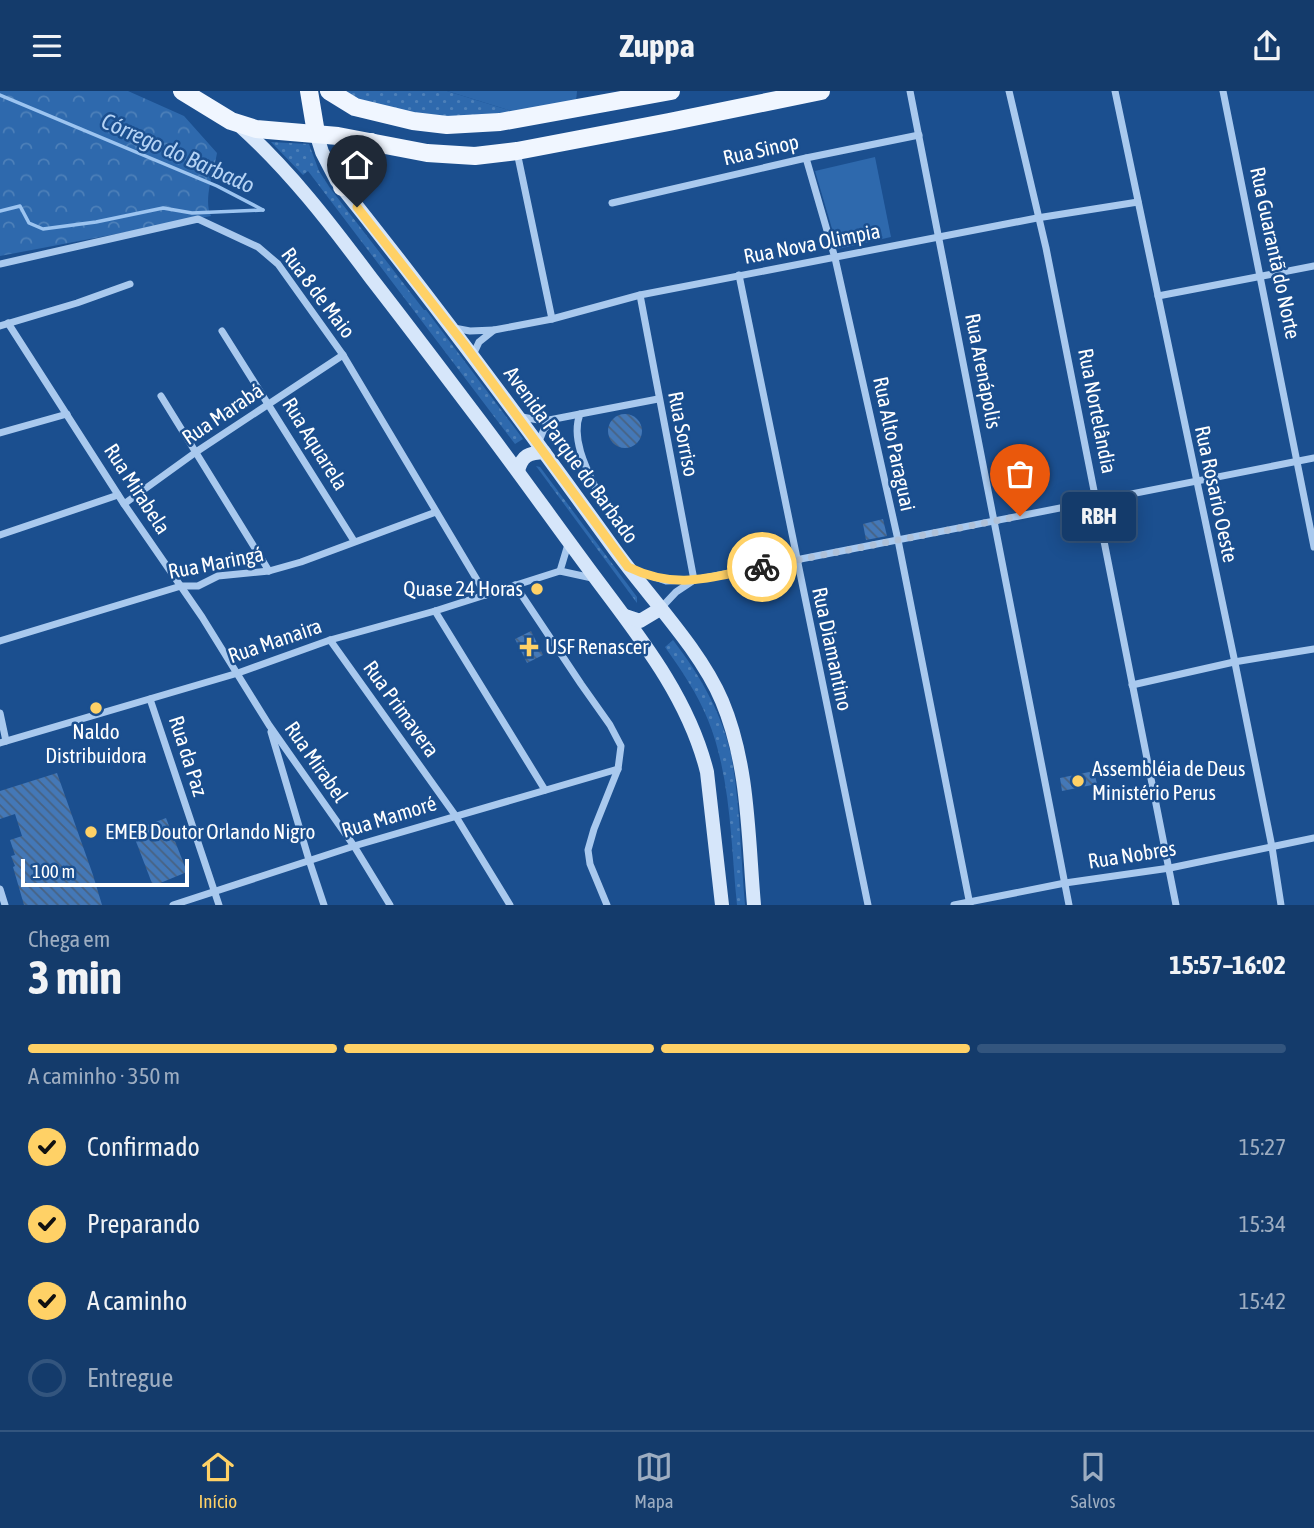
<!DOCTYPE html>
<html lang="pt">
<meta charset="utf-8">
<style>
:root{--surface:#143b6b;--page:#214673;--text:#f1f3f6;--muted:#9dadc1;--line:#33557e;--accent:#ffd166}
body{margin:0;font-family:"Asap Condensed",sans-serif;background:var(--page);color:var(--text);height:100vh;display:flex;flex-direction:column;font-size:26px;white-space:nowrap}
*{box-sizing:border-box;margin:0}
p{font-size:23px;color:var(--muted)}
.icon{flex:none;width:38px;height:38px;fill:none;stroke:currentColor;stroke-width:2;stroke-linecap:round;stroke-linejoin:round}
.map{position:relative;height:814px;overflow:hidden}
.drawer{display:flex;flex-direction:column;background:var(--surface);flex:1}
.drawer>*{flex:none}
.scale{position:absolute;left:21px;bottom:18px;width:168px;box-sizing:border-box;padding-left:7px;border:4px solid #fff;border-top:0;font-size:19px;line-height:24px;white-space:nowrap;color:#fff;-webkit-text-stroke:5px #1b4f8f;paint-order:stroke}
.pin{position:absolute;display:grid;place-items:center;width:60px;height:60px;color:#fff;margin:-72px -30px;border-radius:50% 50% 50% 0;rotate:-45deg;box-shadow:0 0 7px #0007}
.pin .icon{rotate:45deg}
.courier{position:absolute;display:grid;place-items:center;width:70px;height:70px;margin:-35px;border:5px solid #ffd166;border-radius:50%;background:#fff;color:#222;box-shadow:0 2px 9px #0007}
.bubble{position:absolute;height:49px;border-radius:7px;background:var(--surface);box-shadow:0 4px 18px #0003,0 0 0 2px var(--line);font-size:23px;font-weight:700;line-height:49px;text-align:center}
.headline em{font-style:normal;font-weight:700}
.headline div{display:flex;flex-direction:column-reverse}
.headline{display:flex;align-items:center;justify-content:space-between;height:119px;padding:0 28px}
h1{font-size:46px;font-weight:700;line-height:52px}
.bar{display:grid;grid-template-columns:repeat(4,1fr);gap:10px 7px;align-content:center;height:84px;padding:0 28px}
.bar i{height:9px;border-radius:5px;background:var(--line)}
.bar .on{background:var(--accent)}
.bar p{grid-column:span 4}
ol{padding:0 28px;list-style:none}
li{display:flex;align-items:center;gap:21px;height:77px}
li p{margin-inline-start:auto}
li .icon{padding:7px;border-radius:50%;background:var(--accent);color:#111;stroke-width:4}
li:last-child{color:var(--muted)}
li i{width:38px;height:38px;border:4px solid var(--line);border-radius:50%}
header{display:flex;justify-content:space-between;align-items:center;height:91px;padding:0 28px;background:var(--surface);font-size:32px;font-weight:700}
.tabs{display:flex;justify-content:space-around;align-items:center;height:98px;border-top:2px solid var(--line);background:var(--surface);font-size:19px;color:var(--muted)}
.tabs a{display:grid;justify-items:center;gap:4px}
.tabs .on{color:var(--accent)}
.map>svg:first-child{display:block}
.grass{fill:url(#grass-dots)}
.forest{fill:url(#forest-crowns)}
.green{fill:#2e69ad}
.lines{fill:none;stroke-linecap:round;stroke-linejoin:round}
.stream{stroke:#9cc4f0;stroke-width:3.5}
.building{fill:url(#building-back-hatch)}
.minor{stroke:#a9c9ee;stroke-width:7}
.secondary{stroke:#d6e6fa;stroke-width:14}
.primary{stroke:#f0f6ff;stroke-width:18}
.done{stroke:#afc1d8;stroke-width:7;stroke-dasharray:0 12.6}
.route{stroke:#ffd166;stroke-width:9}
.poi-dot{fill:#ffd166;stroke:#1b4f8f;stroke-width:2.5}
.labels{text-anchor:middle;stroke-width:5;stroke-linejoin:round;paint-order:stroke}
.street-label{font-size:21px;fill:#fff;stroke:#1b4f8f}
.poi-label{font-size:21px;fill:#fff;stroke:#1b4f8f;text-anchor:start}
.water-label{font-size:23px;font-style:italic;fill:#b5d3f5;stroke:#1b4f8f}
</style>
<header><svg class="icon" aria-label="menu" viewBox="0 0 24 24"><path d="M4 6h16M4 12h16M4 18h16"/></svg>Zuppa<svg class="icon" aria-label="share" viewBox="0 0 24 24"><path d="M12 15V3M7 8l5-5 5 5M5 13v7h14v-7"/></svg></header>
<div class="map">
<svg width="1314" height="814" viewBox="0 0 1314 814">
<defs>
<pattern id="grass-dots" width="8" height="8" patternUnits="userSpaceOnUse" patternTransform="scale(1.75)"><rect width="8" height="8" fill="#2e69ad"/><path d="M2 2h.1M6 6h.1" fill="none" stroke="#4d80b9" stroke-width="1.8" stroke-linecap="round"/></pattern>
<pattern id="forest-crowns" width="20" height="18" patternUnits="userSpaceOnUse" patternTransform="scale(1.75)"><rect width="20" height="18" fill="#2e69ad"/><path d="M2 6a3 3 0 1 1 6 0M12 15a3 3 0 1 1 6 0" fill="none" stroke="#4d80b9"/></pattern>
<pattern id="building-back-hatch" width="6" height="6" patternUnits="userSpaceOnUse" patternTransform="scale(1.75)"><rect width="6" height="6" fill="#4478b7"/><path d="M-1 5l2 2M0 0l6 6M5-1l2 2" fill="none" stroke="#486282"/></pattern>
</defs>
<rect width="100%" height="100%" fill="#1b4f8f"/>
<g class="grass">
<path d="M335 0H447L515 21 490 27 411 26Z"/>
<path d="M271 51 309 53 319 80 330 97 424 219H426L523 348 515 353 308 80 303 84Z"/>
<path d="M536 375 540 376 637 506V512Z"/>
<path d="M673 549C700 584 724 625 732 669 740 714 741 768 745 814H737C731 755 731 685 708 629 697 602 682 580 665 556Z"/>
</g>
<path class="forest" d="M0 0H128L184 25 217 62C214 80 203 108 211 125L0 165Z"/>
<g class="green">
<path d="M447 0H577L576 11 515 21Z"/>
<path d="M875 66 891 146 838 158 815 80Z"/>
</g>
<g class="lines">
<g class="stream">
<path d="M0 4 217 95 263 119"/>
<path d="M0 120 20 115 29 132 43 138 96 131 163 117 192 122 263 119"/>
</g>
</g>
<g class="building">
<circle cx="625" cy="340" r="17"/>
<path d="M883 428 887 445 866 449 863 433Z"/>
<path d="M531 540 543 564 527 572 515 548Z"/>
<path d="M1094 680 1097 693 1062 700 1060 687Z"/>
<path d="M57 682 93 784 102 814H24L13 776 15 775 11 765 15 764 10 749 22 745 15 723 0 728V700Z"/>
<path d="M166 727 187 781 153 795 132 740Z"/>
</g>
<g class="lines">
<g class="minor">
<path d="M910 0 1069 814"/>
<path d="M1009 0 1046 157 1176 814"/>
<path d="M1115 0 1234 567 1272 756 1281 814"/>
<path d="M1223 0 1314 456"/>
<path d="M517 61 552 228"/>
<path d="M806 67 835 167 898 449 970 814"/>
<path d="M612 112 806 67 919 44"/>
<path d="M0 173 198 128 258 156 278 173 343 264 486 504"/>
<path d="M739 184 868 814"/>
<path d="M640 204 694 489 1314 367"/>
<path d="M1158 205 1314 175"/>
<path d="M8 232 124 413 202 526 269 634 354 755 390 814"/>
<path d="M0 235 77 212 130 193"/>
<path d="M454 237 470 240 494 239 479 251 473 264"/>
<path d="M494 239 552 228 640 204 1037 127 1138 111"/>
<path d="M222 240 354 450"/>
<path d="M161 305 269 480"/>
<path d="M522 326 544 330 580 323"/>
<path d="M0 342 67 323"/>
<path d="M538 353 544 338 555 329"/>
<path d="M599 404C588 381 570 348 580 323L658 308"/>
<path d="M124 413 196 361 343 264"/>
<path d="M0 444 118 404"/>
<path d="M634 479 666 490 694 489 676 501 660 518"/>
<path d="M560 480 569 450"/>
<path d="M515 494 581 593 610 634 621 655 618 678 594 738 588 759 590 773 607 814"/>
<path d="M435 520 545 699"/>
<path d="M330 549 455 724 510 814"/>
<path d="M0 550 181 495H198L218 485 269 480 301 471 436 421"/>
<path d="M1132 594 1234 571 1314 558"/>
<path d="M150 608 219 814"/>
<path d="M0 622 6 650"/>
<path d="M271 641 309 769 324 814"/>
<path d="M0 652 238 582 330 549 435 520 560 480 592 487"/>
<path d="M0 798 5 814"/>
<path d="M173 814 354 755 618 678"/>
<path d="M954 814 1065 792 1170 777 1314 747"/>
</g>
<g class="secondary">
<path d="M239 34C290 80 330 132 371 187 406 232 440 277 474 322 516 377 556 434 597 489 642 549 689 608 707 681L722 814"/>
<path d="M316 42 322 61 337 90C433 210 525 334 615 459 649 506 700 558 722 610 749 674 748 746 754 814"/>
<path d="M518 380C522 364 529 362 544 361"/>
<path d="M625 525 640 530 660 518"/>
</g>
<g class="primary">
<path d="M182 0 231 30 256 38 338 45 427 62 475 65 517 60 669 31 821 0"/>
<path d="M309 0 316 42"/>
<path d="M329 0 355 16 413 30 447 34 500 31 671 0"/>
<path d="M342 96C343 74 351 62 371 51"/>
</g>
</g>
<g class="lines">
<path class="done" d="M762 476 1020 425"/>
<path class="route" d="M357 116 464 253 628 476C678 500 711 486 762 476"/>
</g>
<g class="poi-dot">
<circle cx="537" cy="498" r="7"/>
<path d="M525.5 545.5h7v7h7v7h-7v7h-7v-7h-7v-7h7z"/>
<circle cx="96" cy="617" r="7"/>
<circle cx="1078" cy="690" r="7"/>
<circle cx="91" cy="741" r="7"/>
</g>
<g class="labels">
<g class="street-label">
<text transform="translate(761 59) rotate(-13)" y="7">Rua Sinop</text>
<text transform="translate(812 153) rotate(-11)" y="7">Rua Nova Olimpia</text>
<text transform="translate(1275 162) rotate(78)" y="7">Rua Guarantã do Norte</text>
<text transform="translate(318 202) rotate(53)" y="7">Rua 8 de Maio</text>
<text transform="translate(983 280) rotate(79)" y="7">Rua Arenápolis</text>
<text transform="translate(1097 320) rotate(79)" y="7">Rua Nortelândia</text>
<text transform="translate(223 323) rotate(-34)" y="7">Rua Marabá</text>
<text transform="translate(683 343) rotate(79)" y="7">Rua Sorriso</text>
<text transform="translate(315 353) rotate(58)" y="7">Rua Aquarela</text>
<text transform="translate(894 353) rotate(78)" y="7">Rua Alto Paraguai</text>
<text transform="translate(571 364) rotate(54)" y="7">Avenida Parque do Barbado</text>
<text transform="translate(137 398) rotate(57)" y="7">Rua Mirabela</text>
<text transform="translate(1216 403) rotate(78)" y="7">Rua Rosario Oeste</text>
<text transform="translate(216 472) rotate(-11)" y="7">Rua Maringá</text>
<text transform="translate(275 550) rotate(-19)" y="7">Rua Manaira</text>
<text transform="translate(832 558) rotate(78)" y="7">Rua Diamantino</text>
<text transform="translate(401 618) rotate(54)" y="7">Rua Primavera</text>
<text transform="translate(188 665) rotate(72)" y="7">Rua da Paz</text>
<text transform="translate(316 671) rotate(55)" y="7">Rua Mirabel</text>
<text transform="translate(389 726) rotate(-17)" y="7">Rua Mamoré</text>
<text transform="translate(1132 764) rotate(-9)" y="7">Rua Nobres</text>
</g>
<g class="poi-label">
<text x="523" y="505" text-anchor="end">Quase 24 Horas</text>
<text x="545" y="563">USF Renascer</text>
<text x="96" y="648" text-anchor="middle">Naldo<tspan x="96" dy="24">Distribuidora</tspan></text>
<text x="1092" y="685">Assembléia de Deus<tspan x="1092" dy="24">Ministério Perus</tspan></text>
<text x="105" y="748">EMEB Doutor Orlando Nigro</text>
</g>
<g class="water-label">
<text transform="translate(178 62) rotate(24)" y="8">Córrego do Barbado</text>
</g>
</g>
</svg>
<div class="scale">100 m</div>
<div class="pin" style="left:1020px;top:425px;background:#ea580c"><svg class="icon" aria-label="bag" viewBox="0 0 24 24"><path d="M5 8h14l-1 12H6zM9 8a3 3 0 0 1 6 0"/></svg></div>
<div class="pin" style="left:357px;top:116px;background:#1f2937"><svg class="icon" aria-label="home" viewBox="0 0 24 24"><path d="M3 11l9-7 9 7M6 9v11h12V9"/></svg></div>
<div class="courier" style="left:762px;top:476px"><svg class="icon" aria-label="bike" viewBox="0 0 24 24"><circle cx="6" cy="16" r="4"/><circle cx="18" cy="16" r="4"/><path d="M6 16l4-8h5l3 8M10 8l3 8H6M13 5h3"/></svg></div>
<div class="bubble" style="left:1062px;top:401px;width:74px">RBH</div>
</div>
<section class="drawer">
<div class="headline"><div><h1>3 min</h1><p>Chega em</p></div><em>15:57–16:02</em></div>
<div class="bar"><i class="on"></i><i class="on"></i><i class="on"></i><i></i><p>A caminho · 350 m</p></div>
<ol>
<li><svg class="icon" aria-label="check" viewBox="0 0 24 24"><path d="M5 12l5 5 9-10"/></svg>Confirmado<p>15:27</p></li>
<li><svg class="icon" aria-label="check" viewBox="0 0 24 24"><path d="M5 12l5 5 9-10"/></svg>Preparando<p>15:34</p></li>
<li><svg class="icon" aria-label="check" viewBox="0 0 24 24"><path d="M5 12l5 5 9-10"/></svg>A caminho<p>15:42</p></li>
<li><i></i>Entregue</li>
</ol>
</section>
<nav class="tabs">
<a class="on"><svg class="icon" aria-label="home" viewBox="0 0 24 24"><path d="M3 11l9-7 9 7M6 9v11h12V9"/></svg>Início</a>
<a><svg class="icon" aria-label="map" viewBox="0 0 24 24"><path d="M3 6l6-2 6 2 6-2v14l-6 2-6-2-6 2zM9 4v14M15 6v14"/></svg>Mapa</a>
<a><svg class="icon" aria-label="saved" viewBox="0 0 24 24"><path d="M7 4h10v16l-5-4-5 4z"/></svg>Salvos</a>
</nav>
